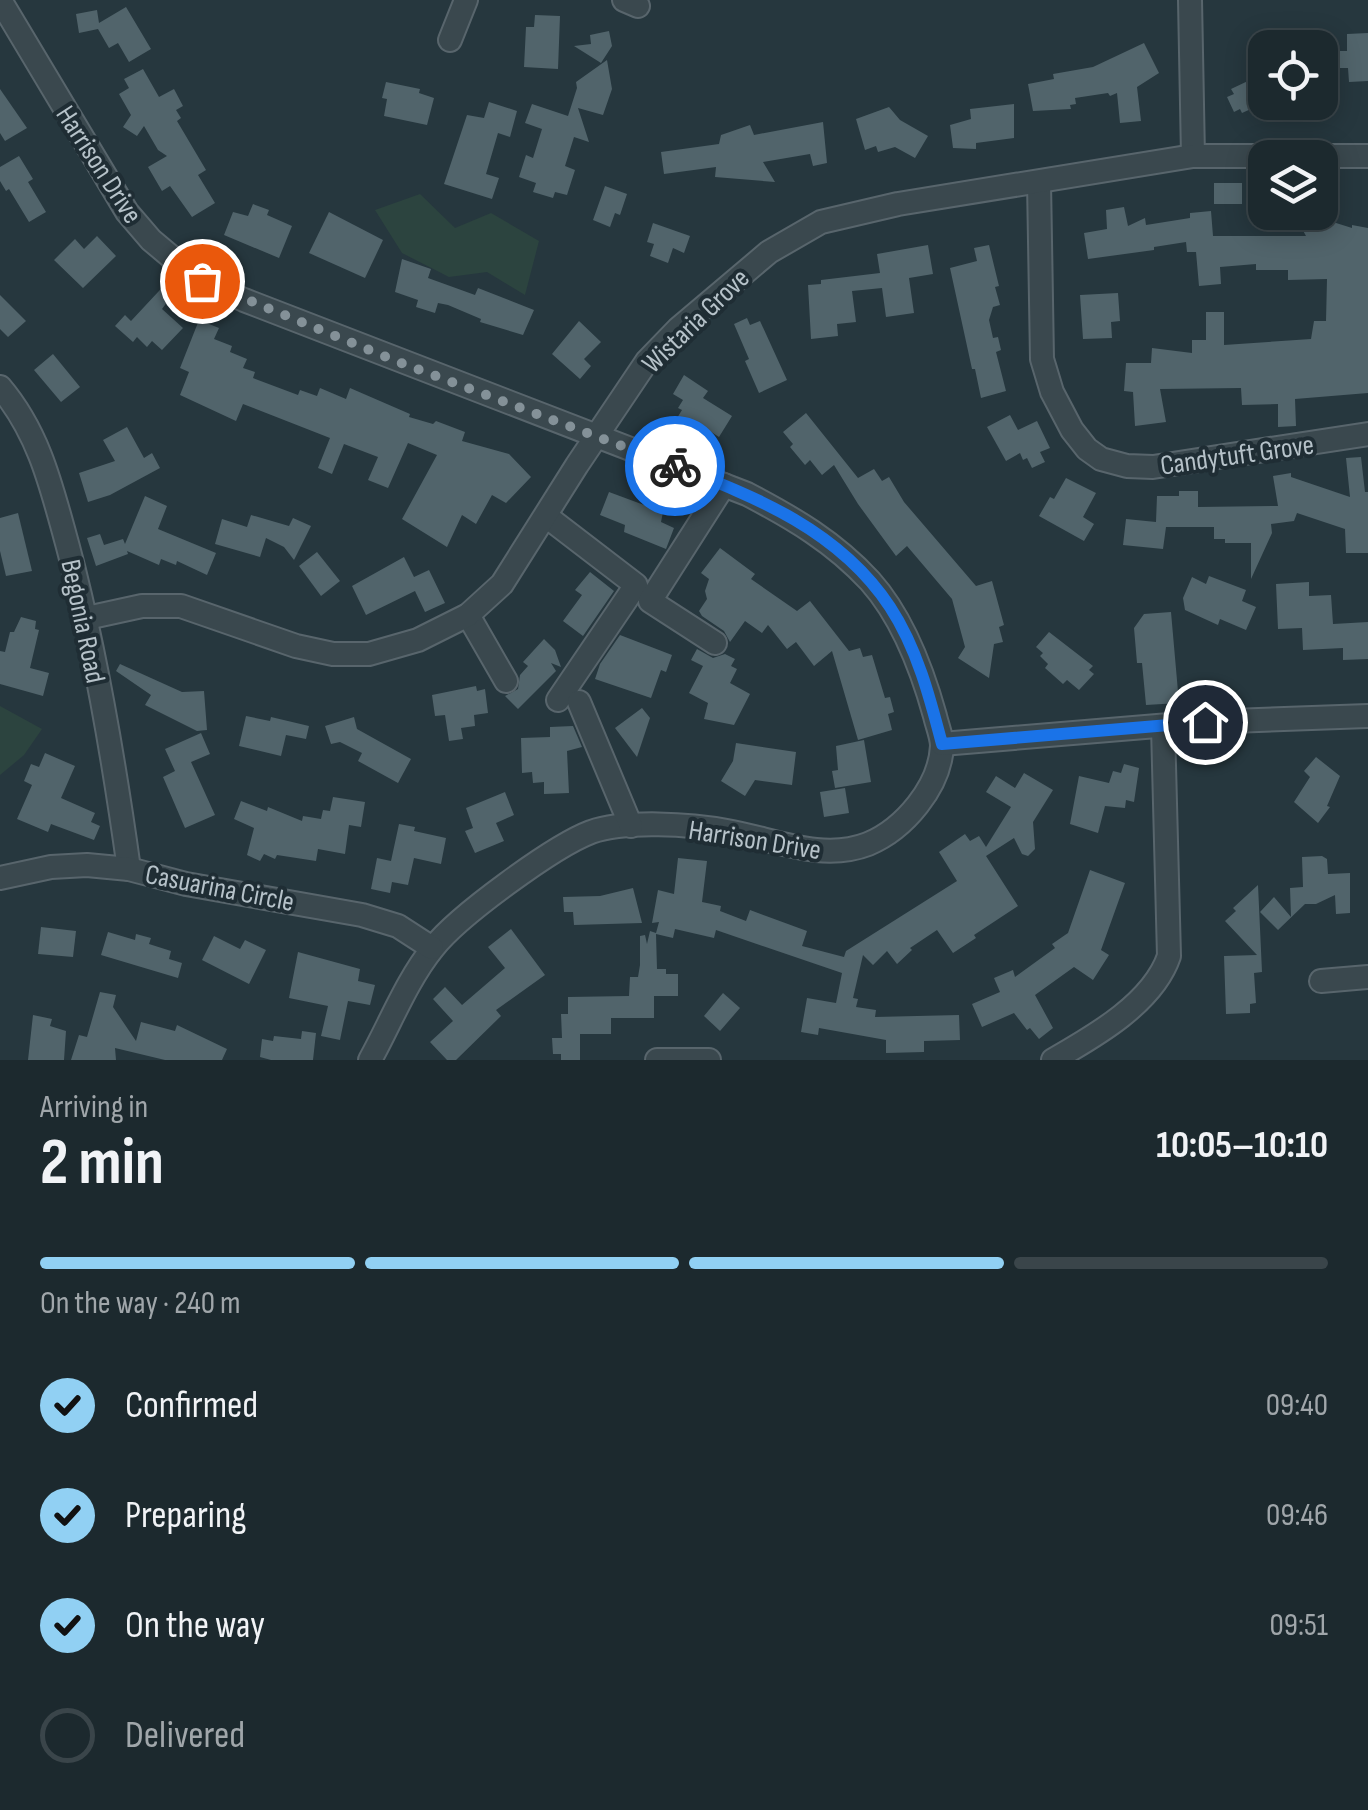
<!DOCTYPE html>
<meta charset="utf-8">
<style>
:root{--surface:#1c292e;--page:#253136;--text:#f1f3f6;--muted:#a0a6aa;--line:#3a454a;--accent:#91d0f3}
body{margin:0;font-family:"Sofia Sans Condensed",sans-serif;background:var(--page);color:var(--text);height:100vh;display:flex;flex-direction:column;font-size:38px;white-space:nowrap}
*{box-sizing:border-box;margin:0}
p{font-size:32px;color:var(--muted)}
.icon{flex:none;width:55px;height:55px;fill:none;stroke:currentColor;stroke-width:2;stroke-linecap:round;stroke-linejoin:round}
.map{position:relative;height:1060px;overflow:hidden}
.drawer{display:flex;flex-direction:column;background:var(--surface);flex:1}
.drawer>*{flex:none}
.buttons{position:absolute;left:1248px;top:30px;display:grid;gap:20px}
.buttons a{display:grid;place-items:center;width:90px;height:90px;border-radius:20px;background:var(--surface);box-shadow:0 5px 25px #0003,0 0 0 2px var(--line);font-size:50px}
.pin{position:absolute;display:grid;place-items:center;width:85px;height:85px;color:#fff;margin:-42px;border:5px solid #fff;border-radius:50%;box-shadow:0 2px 10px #0007}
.courier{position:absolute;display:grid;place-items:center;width:100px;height:100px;margin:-50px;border:8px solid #1a73e8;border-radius:50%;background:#fff;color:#222;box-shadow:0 2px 12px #0007}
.overview em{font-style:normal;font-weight:700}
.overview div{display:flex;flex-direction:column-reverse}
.overview{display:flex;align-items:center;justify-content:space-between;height:170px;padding:0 40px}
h1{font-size:65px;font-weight:700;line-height:75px}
.bar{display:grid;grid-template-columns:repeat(4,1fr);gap:15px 10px;align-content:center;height:120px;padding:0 40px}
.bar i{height:12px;border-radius:8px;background:var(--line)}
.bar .selected{background:var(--accent)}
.bar p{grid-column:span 4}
ol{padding:0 40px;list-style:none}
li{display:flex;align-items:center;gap:30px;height:110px}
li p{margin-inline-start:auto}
li .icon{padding:10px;border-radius:50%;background:var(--accent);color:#111;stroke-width:4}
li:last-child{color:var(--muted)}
li i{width:55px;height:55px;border:5px solid var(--line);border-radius:50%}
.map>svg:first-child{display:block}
.green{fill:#2c443f}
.building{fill:#51646b}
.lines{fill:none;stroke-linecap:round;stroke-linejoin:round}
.street-casing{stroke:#58656c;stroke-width:26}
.street{stroke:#3a484e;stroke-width:22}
.done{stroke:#849198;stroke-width:10;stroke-dasharray:0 18}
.route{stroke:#1a73e8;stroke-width:12}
.labels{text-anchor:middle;stroke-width:8;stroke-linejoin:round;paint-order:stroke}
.street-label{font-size:28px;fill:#b6c2c9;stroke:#1f2d34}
</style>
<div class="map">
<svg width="1368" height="1060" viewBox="0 0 1368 1060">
<rect width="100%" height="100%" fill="#26373e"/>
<g class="green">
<path d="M420 194 455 228 491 213 539 241 525 295 487 272 449 277 402 253 375 210Z"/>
<path d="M0 706 42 729 24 755 0 775Z"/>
</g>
<g class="building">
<path d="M126 7 151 49 129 62 118 43 109 48 98 29 79 33 76 14 97 10 99 23Z"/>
<path d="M535 15 560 16 558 69 524 67 526 27H534Z"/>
<path d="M609 31 612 46 601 63 574 46 591 44 590 35Z"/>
<path d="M1368 33V81L1349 82 1348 68H1334L1333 51H1347V34Z"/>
<path d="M1144 43 1159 73 1137 87 1141 121 1120 123 1117 93 1110 96 1108 93 1075 98 1076 104 1070 105 1071 109 1033 111 1028 84 1054 79 1053 74 1093 67Z"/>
<path d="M607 60 612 89 603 115 578 108 589 142 574 137 565 166 575 170 567 195 555 192 553 198 533 192 536 183 519 177 526 155 533 158 542 129 525 123 532 104 568 116 577 88 576 82Z"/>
<path d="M1265 63V111L1262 104 1242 113 1240 109 1234 112 1227 97 1234 94 1231 89 1250 80 1246 72Z"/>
<path d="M143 69 159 97 174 89 183 106 176 110 181 118 177 121 206 170 198 175 215 203 192 217 170 186 162 191 148 167 167 156 158 150 144 126 137 136 123 127 131 115 119 94 129 88 124 79Z"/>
<path d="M386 82 420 89 419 93 434 98 427 125 384 116 387 99 382 98Z"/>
<path d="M0 89 27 128 5 141 0 133Z"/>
<path d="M489 102 517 111 510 137 498 133 486 174 499 178 492 199 444 184 467 115 484 118Z"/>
<path d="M1014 104V138L976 143V149L953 148 950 125 971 119 970 109Z"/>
<path d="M889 107 900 120 928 136 915 158 895 147 878 152 876 146 865 150 856 119Z"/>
<path d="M823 122 827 163 813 166 810 154 763 162 775 182 715 177 716 167 664 174 661 152 719 144 721 135 750 125 754 135Z"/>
<path d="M19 156 33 179 28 182 46 212 29 222 9 189 6 191 0 181V167Z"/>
<rect x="1214" y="183" width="28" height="21"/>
<path d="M605 186 627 194 620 215 615 213 610 227 593 220Z"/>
<path d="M253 204 269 210 267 215 292 226 279 258 224 235 233 212 248 216Z"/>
<path d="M1124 207 1128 226 1145 218 1146 225 1190 218V213L1211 211 1213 236H1306L1293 212H1315L1317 217 1352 228V225L1368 228V393L1295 399 1296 426 1278 427V404L1242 405 1241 388 1160 389 1166 422 1135 426 1133 392 1124 391 1126 363H1151L1152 348 1192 353V340H1206V312H1224V345L1311 339 1314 321H1326L1327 279 1288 280V270H1256V264L1220 267 1221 284 1199 286 1196 252H1187L1186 242 1154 247V250L1088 259 1084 233 1107 229 1106 210Z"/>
<path d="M329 212 383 240 365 278 309 253Z"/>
<path d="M653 223 690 236 684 253 673 248 668 263 650 256 654 244 647 242Z"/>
<path d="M97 236 116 256 83 288 54 260 75 239 84 249Z"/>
<path d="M928 245 933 274 909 278 914 313 886 317 882 288 852 291 856 322 837 324 838 336 811 339 808 285 821 284V280L880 273 877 254Z"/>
<path d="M989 245 999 286 995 287 1000 305 993 307 989 320 993 338 998 337 1001 350 996 352 1006 391 981 398 975 369H972L950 268 977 261 974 248Z"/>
<path d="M402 259 431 269 428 278 475 295 478 288 534 310 523 335 480 322 481 319 448 305 438 303 435 313 416 307 418 300 395 292Z"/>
<path d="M172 277 181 283 162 309 183 328 162 350 152 341 147 347 137 337 133 342 115 326 125 315 131 321Z"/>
<path d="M1118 293 1120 321 1111 322 1112 338 1083 339 1080 295Z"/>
<path d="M0 295 26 321 8 337 0 329Z"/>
<path d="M747 318 750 325 760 321 787 380 759 393 745 361 749 359 734 324Z"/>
<path d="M199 320 219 328 214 339 232 346 230 352 247 359 243 368 255 372 253 378 298 395 300 390 317 396 320 388 346 399 350 388 410 414 409 417 433 424 436 421 465 432 462 441 509 454 531 477 506 503 492 495 476 524 462 515 447 547 402 519 437 455 408 443 388 488 368 480 378 457 344 444 332 474 318 468 330 438 243 404 236 421 180 395 189 372 180 368Z"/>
<path d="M579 321 601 342 584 359 591 366 580 379 552 354Z"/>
<path d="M53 354 80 387 61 402 34 370Z"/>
<path d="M684 375 708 391 703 398 732 416 719 437 694 421 683 439 669 431 682 410 678 408 683 400 673 394Z"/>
<path d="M806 413 858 478 874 469 882 481 889 477 904 502 976 586 992 581 1004 625 999 627 1003 642 994 644 989 678 958 658 965 647 952 599 924 566 907 546 896 556 858 504 834 465 822 475 810 460 805 465 790 447 793 444 783 432Z"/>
<path d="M1010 415 1018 430 1037 421 1050 448 1040 452 1045 462 1032 468 1027 458 1023 460 1020 453 1006 461 987 427Z"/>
<path d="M127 427 144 458 152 453 160 468 110 495 88 502 79 473 115 461 103 440Z"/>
<path d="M1361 457 1365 492H1368V553H1346L1345 529 1297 513 1294 521 1271 524 1272 533 1251 579V543H1225V539H1214V527H1166L1163 549 1123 545 1126 519 1156 522 1157 496H1179V491H1198V507L1278 506 1273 476 1291 473V477L1350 497 1346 458Z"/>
<path d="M1066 478 1096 493 1083 517 1094 524 1084 541 1039 516 1050 497 1054 499Z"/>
<path d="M609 492 663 512 661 522 674 528 666 549 624 532 625 525 600 515Z"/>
<path d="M145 496 167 506 158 529 216 553 207 575 177 561 176 565 161 559 159 565 127 551 128 554 96 566 87 538 100 534 104 545 123 539 125 544Z"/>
<path d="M18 513 32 571 6 576 0 551V518Z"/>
<path d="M251 515 289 526 293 518 311 526 294 560 284 547 266 538 260 557 215 544 222 519 247 527Z"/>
<path d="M720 548 755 574 751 579 797 611 810 601 849 651 860 648 863 657 872 655 885 698 890 697 894 712 888 714 892 730 858 740 832 651 814 666 796 642 787 649 768 625 762 633 745 621 730 642 724 631 702 616 699 611 707 599 705 591 709 579 701 573Z"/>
<path d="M317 552 340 581 321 596 299 566Z"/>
<path d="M404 557 414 577 429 570 445 603 425 612 415 591 366 615 352 586Z"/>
<path d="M590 572 614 591 583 636 563 621 582 595 575 590Z"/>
<path d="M1209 576 1246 590 1242 601 1256 607 1246 630 1220 619 1218 625 1185 610 1183 598 1192 577 1206 584Z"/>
<path d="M1309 582V596L1331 595 1333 624 1368 622V659L1343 660V648L1303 650 1302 628 1278 629 1276 584Z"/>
<path d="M1171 612 1179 703 1146 705 1142 663H1137L1134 628 1144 614Z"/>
<path d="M21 617 36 621 35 629 39 630 30 668 49 673 43 696 0 684V651L5 652 10 632H14Z"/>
<path d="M1049 632 1093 666 1089 670 1094 674 1079 690 1067 680 1063 684 1045 668 1048 664 1040 656 1043 653 1036 647Z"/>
<path d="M620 635 672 655 666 672 661 670 651 698 595 679 600 664Z"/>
<path d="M544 639 555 650 561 667 551 663 556 671 518 709 505 696 518 689 520 675 528 666 523 662Z"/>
<path d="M697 649 713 658 725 654 735 659 731 666 737 669 730 683 750 694 734 725 704 719 708 703 689 693 703 666 691 660Z"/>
<path d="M120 664 182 692 204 691 207 730 197 731 145 705 151 695 116 671Z"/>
<path d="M476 686 477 691 485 689 488 713 474 715 475 726 461 728 463 739 449 741 445 715 435 716 432 695Z"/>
<path d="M642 708 650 718 637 757 615 728Z"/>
<path d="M246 716 270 721 271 717 309 726 306 739 286 735 281 756 239 746Z"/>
<path d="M354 717 357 729 411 759 398 783 358 761 362 753 340 742 331 744 325 726Z"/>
<path d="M573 726 582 747 567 751 569 793 544 794V782L533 783 532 772 522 773 521 738 550 737V727Z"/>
<path d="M201 733 210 754 191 762 215 815 185 828 163 777 175 771 165 749Z"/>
<path d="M864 740 871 782 835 788 832 771 838 770 836 746Z"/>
<path d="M736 743 796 752 792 785 755 780 745 796 721 781 733 761Z"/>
<path d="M45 753 75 766 61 798 95 813 91 822 100 826 94 840 51 824 48 832 17 819 32 785 24 781 31 764 39 767Z"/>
<path d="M1316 757 1340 776 1327 806 1330 807 1318 823 1294 802 1310 777 1304 771Z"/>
<path d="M1124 764 1139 768 1134 802 1126 800 1125 808 1105 806 1098 833 1070 824 1079 776 1109 783 1113 771 1121 773Z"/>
<path d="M1024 773 1053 790 1033 822 1035 849 1028 856 1022 854 1014 838 986 856 1018 906 974 935 976 938 953 953 937 930 910 948 912 950 897 964 887 951 873 965 863 955 853 998 858 999 856 1007 876 1010 875 1017 959 1015 960 1040 924 1041V1052L886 1053V1040L819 1028 818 1035 801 1032 807 998 836 1003 842 973 716 930 714 938 675 929 673 938 656 934 657 969H666V974H678V996H654V1018H611V1034H580V1060H561V1054H553L552 1038H562L561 1014H568V997L629 996 630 977H638L640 965V936L645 935 647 944 650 931 656 933 659 922 652 923 658 890 674 894 678 858 707 861 702 902 721 906 720 911 746 921 750 910 807 931 802 946 844 957 846 951 957 881 939 852 965 834 970 841 979 836 986 847 1011 807 986 792 996 776 1015 788Z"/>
<path d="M845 788 849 813 824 817 820 792Z"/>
<path d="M505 792 514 815 496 823 504 841 475 853 465 831 473 828 466 808Z"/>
<path d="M333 797 365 802 361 827 349 825 345 854 318 849 316 861 277 855 275 859 264 854 260 861 247 855 254 828 234 819 241 801 267 811 268 807 302 821 303 816 321 819 323 810 330 811Z"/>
<path d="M399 824 415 827 414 831 446 838 441 864 414 858 408 885 392 882 390 893 371 889 377 858 391 861Z"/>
<path d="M1322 856 1327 859 1328 874 1350 873V913L1336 914 1335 895 1316 904H1305L1278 930 1260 912 1274 897 1291 917 1290 888 1303 887 1302 857Z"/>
<path d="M1090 870 1125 883 1101 950 1109 955 1093 980 1074 967 1035 995 1053 1028 1039 1039 1030 1028 1027 1030 1014 1013 982 1027 972 1004 1000 992 994 978 1013 970 1015 977 1055 948 1052 944 1068 933Z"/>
<path d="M1258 885 1262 972 1254 973 1256 1003 1250 1004V1013L1226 1014 1224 956 1257 955 1225 921 1236 911 1233 908Z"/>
<path d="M633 888 642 923 574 925 573 912H564L563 897 600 896Z"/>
<path d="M41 927 76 931 73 957 38 954Z"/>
<path d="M511 929 545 975 496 1010 501 1016 456 1060H447L430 1042 453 1021 433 999 445 987 462 1005 505 968 488 947Z"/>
<path d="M108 932 135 940 136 934 151 938 149 944 171 951 169 959 182 963 178 978 101 955Z"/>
<path d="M214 936 240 949 245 940 266 950 249 984 202 960Z"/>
<path d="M298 952 360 969 358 981 375 985 370 1005 348 1001 340 1040 321 1036 328 1006 289 998Z"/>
<path d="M100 992 116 995 113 1007 136 1041 141 1022 175 1031 177 1025 227 1049 222 1060H165L115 1048 116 1060H71L79 1035 87 1037Z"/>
<path d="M723 993 740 1008 720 1031 704 1016Z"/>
<path d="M33 1015 52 1019 50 1026 66 1031 64 1060H28Z"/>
<path d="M302 1031 316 1033 313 1060H271L260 1057 262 1039 273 1041 274 1036 301 1039Z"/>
</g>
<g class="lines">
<g class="street-casing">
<g id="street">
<path d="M0 0 127 212 151 240 176 261 202 281 244 300 747 494C793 518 834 542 870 581 903 618 922 669 935 716 937 725 942 737 942 746 940 787 904 829 868 844 822 862 773 839 727 831 691 824 625 820 591 832 554 846 458 916 433 948 407 980 390 1024 370 1060"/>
<path d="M624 0 638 6"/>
<path d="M1190 0 1193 156"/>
<path d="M450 40 466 0"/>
<path d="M1039 182 1042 359 1052 392 1072 430 1087 449 1101 459 1127 466 1153 467 1368 434"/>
<path d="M0 387C40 434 52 489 68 547 96 652 114 761 129 869"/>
<path d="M546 516 636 585 558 700"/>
<path d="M468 615 506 681"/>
<path d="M87 618 142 606H181L296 646 333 654H369L418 640 468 615 502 584 577 465 647 361 678 329 769 252 821 222 898 204 1193 156H1368"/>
<path d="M715 643 650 601 724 485"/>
<path d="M579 702 631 826"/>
<path d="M942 744 1205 722 1368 716"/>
<path d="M0 878 51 867 87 865 129 869 186 884 362 915 398 926 432 948"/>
<path d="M1321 981 1368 977"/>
<path d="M657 1060H709"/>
<path d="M1053 1060C1095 1036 1153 1003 1169 956L1163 727"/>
</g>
</g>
<use href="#street" class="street"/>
</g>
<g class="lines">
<path class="done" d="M202 281 396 361 675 466"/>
<path class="route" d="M675 466C757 497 840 531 890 607 917 648 930 698 942 744L1205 722"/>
</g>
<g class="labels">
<g class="street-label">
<text transform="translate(100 164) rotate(57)" y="10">Harrison Drive</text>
<text transform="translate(695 320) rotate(-44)" y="10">Wistaria Grove</text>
<text transform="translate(1237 454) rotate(-8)" y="10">Candytuft Grove</text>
<text transform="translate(84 621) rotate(78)" y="10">Begonia Road</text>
<text transform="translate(755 839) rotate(9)" y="10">Harrison Drive</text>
<text transform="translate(220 887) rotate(11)" y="10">Casuarina Circle</text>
</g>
</g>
</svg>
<div class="buttons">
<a><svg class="icon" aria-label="locate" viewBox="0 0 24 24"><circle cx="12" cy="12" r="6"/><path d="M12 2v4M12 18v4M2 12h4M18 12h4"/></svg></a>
<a><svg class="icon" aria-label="layers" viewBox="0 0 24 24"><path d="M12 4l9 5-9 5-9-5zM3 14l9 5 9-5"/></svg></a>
</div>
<div class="pin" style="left:202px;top:281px;background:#ea580c"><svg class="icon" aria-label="bag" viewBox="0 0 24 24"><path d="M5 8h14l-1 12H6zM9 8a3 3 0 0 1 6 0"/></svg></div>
<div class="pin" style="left:1205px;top:722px;background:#1f2937"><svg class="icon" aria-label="home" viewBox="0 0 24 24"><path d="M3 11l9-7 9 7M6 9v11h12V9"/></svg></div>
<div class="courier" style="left:675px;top:466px"><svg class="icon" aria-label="bike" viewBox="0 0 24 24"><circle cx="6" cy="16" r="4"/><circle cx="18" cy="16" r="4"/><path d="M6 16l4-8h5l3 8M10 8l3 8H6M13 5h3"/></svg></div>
</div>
<section class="drawer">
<div class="overview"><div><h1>2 min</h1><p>Arriving in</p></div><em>10:05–10:10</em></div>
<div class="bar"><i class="selected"></i><i class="selected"></i><i class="selected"></i><i></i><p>On the way · 240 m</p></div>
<ol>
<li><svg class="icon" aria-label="check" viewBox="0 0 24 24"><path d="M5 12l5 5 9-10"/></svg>Confirmed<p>09:40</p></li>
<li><svg class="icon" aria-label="check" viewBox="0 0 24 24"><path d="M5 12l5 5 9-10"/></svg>Preparing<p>09:46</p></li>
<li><svg class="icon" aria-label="check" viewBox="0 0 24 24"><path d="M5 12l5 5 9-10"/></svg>On the way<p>09:51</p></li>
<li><i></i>Delivered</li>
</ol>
</section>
